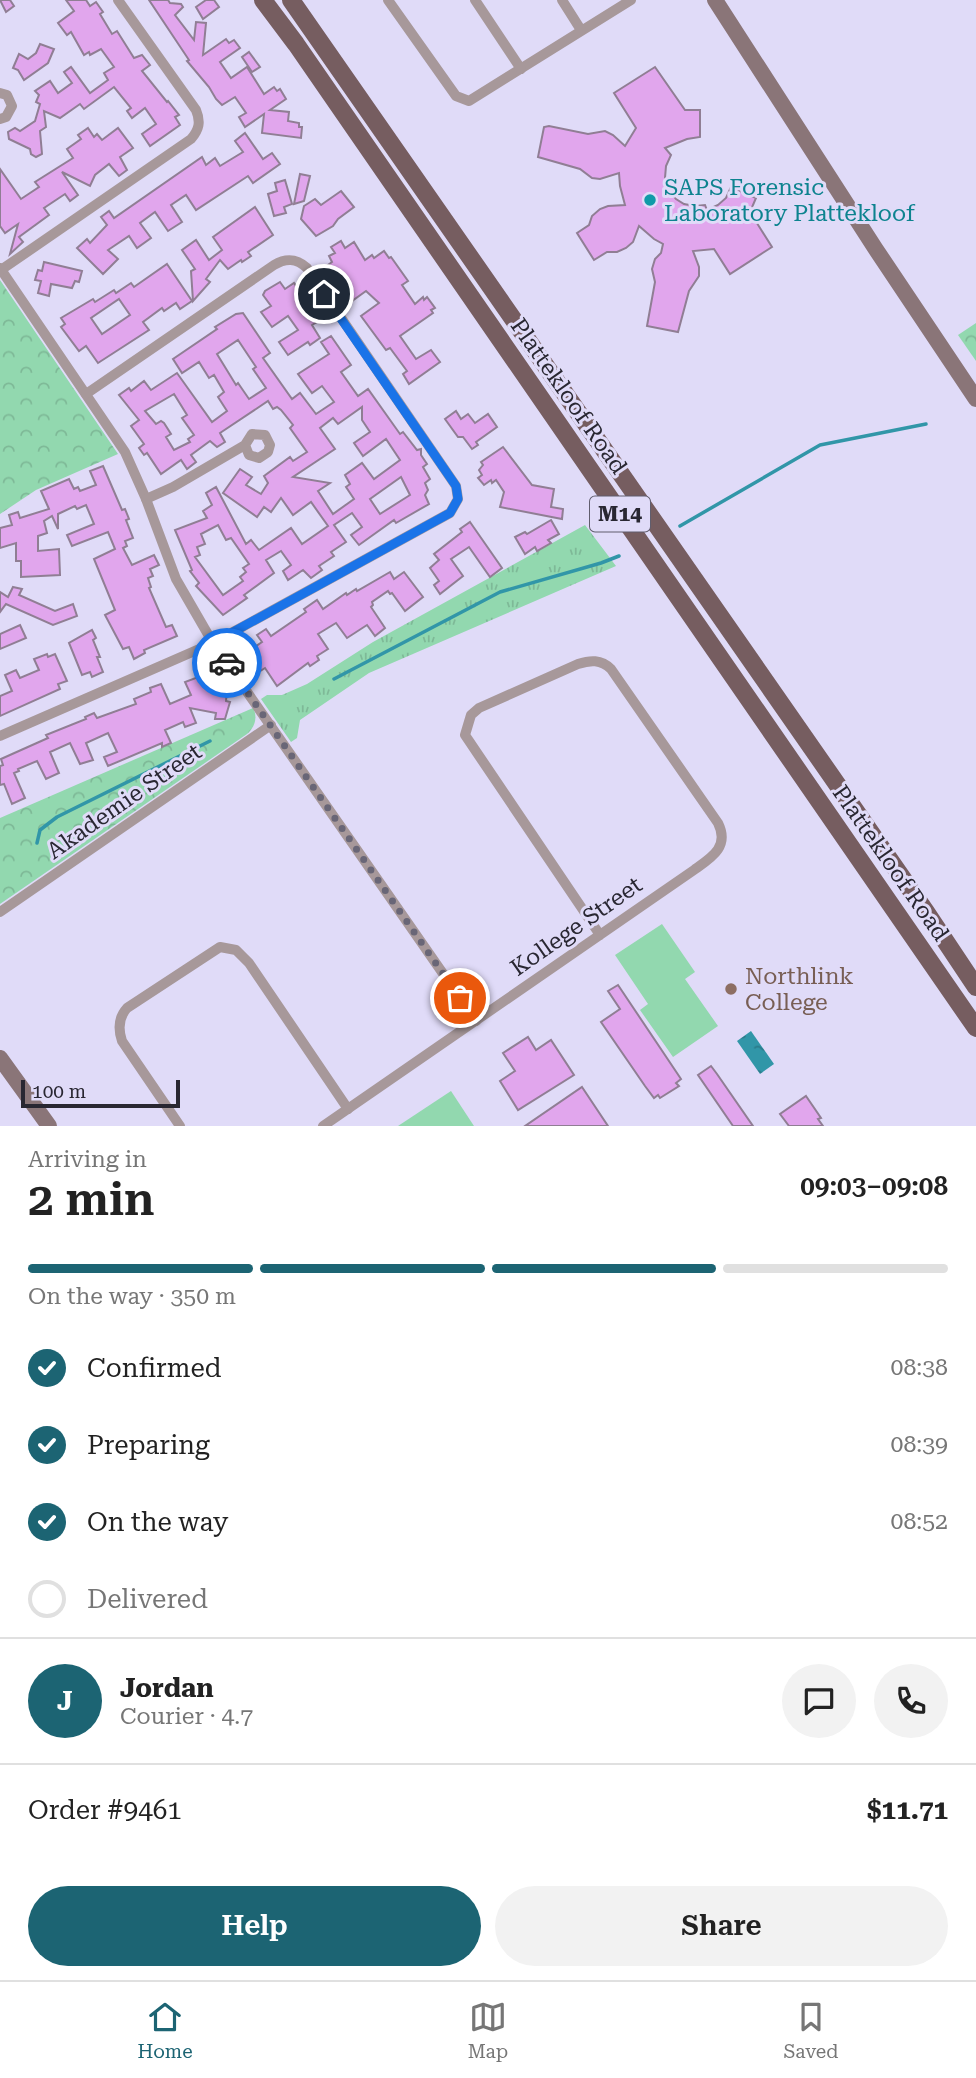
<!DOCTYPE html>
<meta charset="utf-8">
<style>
:root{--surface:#fff;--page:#f2f2f2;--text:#222;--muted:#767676;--line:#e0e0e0;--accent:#1c6473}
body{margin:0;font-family:"Roboto Serif",serif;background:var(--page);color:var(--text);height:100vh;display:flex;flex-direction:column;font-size:26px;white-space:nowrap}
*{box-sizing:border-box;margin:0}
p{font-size:23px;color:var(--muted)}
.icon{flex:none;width:38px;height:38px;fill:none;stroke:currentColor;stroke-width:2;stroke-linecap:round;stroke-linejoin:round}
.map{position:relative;height:1126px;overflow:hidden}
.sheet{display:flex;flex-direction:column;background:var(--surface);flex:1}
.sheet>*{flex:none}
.scale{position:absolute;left:21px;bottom:18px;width:159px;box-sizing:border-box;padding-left:7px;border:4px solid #292732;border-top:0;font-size:19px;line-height:24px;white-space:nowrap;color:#292732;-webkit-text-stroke:5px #e0dbf8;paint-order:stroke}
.pin{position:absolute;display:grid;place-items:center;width:60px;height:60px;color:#fff;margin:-30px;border:4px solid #fff;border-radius:50%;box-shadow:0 2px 7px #0007}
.courier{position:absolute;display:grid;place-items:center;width:70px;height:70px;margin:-35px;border:5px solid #1a73e8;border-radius:50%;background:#fff;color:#222;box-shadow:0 2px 9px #0007}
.headline em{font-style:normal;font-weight:600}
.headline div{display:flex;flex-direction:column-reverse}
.headline{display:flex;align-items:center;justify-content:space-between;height:119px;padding:0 28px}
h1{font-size:46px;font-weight:600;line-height:52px}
.bar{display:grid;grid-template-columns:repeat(4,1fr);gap:10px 7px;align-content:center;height:84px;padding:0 28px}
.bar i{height:9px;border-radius:5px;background:var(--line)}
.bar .selected{background:var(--accent)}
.bar p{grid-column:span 4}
.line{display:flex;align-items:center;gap:18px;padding:0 28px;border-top:2px solid var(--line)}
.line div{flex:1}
.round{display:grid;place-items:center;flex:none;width:74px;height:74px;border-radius:37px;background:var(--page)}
ol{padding:0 28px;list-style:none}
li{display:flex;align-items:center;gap:21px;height:77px}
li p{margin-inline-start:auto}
li .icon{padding:7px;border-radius:50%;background:var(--accent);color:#fff;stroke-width:4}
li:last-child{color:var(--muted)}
li i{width:38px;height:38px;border:4px solid var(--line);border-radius:50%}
.button{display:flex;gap:14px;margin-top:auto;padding:14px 28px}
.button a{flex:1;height:80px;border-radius:42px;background:var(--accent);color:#fff;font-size:28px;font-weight:600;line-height:80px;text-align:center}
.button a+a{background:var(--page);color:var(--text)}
.dock{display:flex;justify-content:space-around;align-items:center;height:98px;border-top:2px solid var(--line);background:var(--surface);font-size:19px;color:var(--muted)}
.dock a{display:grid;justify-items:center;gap:4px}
.dock .selected{color:var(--accent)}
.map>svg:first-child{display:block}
.grass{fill:url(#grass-tufts)}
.park{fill:url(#park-crowns)}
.pitch{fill:#92d8af}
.water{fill:url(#water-ripples)}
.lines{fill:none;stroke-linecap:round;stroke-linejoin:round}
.stream{stroke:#3196a8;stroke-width:3.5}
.building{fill:#e1a6ed;stroke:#907e94;stroke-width:2;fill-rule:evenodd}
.street{stroke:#a7989a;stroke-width:10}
.secondary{stroke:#8a7578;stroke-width:16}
.primary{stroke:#765d60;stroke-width:18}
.done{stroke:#696677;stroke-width:7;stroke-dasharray:0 12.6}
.route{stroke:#1a73e8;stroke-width:9}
.culture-dot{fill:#0f9aa8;stroke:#e0dbf8;stroke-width:2.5}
.education-dot{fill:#8d6e63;stroke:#e0dbf8;stroke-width:2.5}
.labels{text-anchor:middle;stroke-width:6;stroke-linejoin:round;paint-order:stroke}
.shield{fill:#e0dbf8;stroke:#605d6d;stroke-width:2}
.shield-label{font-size:21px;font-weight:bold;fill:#292732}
.culture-label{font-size:23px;fill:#0d838f;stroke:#e0dbf8;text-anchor:start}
.street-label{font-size:23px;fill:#292732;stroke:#e0dbf8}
.education-label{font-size:23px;fill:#785e54;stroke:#e0dbf8;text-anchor:start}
</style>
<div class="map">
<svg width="976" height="1126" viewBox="0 0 976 1126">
<defs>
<pattern id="grass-tufts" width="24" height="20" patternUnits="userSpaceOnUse" patternTransform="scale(1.75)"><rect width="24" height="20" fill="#92d8af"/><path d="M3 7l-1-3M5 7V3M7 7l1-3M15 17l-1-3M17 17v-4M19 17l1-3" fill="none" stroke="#7eb997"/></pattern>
<pattern id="park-crowns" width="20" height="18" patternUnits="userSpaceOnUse" patternTransform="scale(1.75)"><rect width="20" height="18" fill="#92d8af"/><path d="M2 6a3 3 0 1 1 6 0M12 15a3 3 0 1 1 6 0" fill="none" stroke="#7eb997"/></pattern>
<pattern id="water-ripples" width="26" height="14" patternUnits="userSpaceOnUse" patternTransform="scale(1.75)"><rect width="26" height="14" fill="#3196a8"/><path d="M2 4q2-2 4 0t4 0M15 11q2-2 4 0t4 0" fill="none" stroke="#2a7a89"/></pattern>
</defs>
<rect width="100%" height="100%" fill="#e0dbf8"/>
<path class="grass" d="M585 525 616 566 369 673 300 720 297 738 291 742 261 699 267 695H282L307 684 373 642Z"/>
<g class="park">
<path d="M0 280 118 454 36 490 0 514Z"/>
<path d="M976 323V361L958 335Z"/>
<path d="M253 708C258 717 255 727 247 734L0 904V818Z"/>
</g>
<g class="pitch">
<path d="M662 924 695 972 685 979 718 1026 673 1057 640 1010 648 1004 615 955Z"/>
<path d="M451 1091 474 1126H398Z"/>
</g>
<path class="water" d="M751 1031 774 1064 760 1074 737 1041Z"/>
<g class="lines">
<g class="stream">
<path d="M680 526 820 445 926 424"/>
<path d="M334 679 500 592 601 563 619 556"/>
<path d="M37 843 40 830 57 817 210 741"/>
</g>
</g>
<g class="building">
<path d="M0 0H10L14 6 6 12Z"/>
<path d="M66 0H86L90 6 96 2 103 12 100 14 112 34 117 31 134 58 142 55 150 65 142 71 167 102 168 101 179 115 175 117 180 125 150 146 142 134 156 124 145 108 132 118 127 111 131 108 114 87 84 109 80 104 60 118 44 111 46 127 40 131 42 154 36 157 31 154 30 149 9 139 8 132 15 128 20 131 35 121 40 104 36 102 39 95 35 91 50 81 58 93 72 83 64 72 71 67 90 93 108 80 104 73 114 67 101 49 90 55 89 52 84 55 71 32 67 35 58 23 74 11Z"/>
<path d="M149 0H168L170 3 181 4 183 7 175 15 194 40 196 22 206 23 203 55 226 39 229 43 234 40 240 48 220 62 231 78 247 67 264 94 274 87 277 91 280 89 286 99 270 110 289 112 288 121 299 123V127H302L301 138 262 133 264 114 245 127 239 117 246 113 235 97 222 105 216 99 209 87 187 61 189 60Z"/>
<path d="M206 0H214L219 7 203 19 196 7Z"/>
<path d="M40 44 54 49 48 63 24 80 18 70 13 68 19 54 28 59 36 53Z"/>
<path d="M249 52 260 67 252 72 242 57Z"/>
<path d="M655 67 685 110H700V137L687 139 665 148 671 155 666 166 665 178 669 190 676 199 684 204 695 206 705 205 707 210 718 205 726 198 731 187 756 198 750 212 772 247 730 274 714 249 693 251 699 267V276L689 291 678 332 647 326 655 282 652 269 655 259 661 253 663 244 654 239 639 226 633 242 626 248 617 252H607L594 260 577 233 589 225 592 216 600 209 608 206 625 205 620 186 619 173 600 179 592 178 580 169 538 157 544 127 549 126 588 134 605 131 613 135 625 146 636 128 614 93Z"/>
<path d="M88 128 94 137 97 134 102 140 118 128 133 148 120 157 127 170 119 176 109 164 95 175 90 186 62 172 78 195 70 201 65 194 44 208 49 215 19 237 23 242 10 254 18 224 5 233 0 226V169L21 199 39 187 35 182 73 158 67 149 81 139 78 135Z"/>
<path d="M245 133 263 159 272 153 280 164 253 183 248 176 196 210 186 195 171 205 182 222 168 231 155 212 140 223 151 238 137 248 129 236 108 250 118 259 103 274 77 248 87 239 90 243 107 225 101 217 109 211 114 218 202 157 206 165 215 158 220 166 243 152 235 141Z"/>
<path d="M300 174 310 176 304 201 294 204Z"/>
<path d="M285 180 292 204 284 207 286 213 274 216 268 194 277 191 275 183Z"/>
<path d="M341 191 354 207 338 219 333 226 316 236 301 219 304 206 315 199 321 205Z"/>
<path d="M255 207 273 235 248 252 251 256 242 262 241 260 228 269 220 260 206 279 210 282 193 301 191 271 195 269 182 250 196 240 209 260 222 250 213 237Z"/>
<path d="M341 241 345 248 354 242 365 260 372 255 374 258 384 251 389 258 391 257 408 281 402 285 415 304 423 297 424 300 427 297 435 308 431 310 433 313 400 336 416 359 431 350 440 362 409 384 403 374 407 371 390 348 386 350 361 316 379 303 366 291 352 301 328 265 332 262 329 256 335 253 331 247Z"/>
<path d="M44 262 82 271 79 282 75 281 72 288 51 284 49 296 38 293 41 281 35 280 38 270 42 271Z"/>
<path d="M167 264 192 301 180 309 176 303 164 311 162 308 143 322 149 330 98 363 86 346 79 351 61 327 65 324 61 318 93 299 95 302 114 290 116 293 131 283 134 287ZM119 299 130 315 102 334 91 318Z"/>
<path d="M280 282 285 289 294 283 303 296 306 294 317 314 313 316 317 322 312 325 320 338 310 345 308 342 288 355 279 342 298 330 288 316 272 327 261 312 271 306 263 295 265 291Z"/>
<path d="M243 313 270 353 263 358 292 399 300 393 316 414 334 402 322 386 312 393 298 374 329 354 321 342 331 336 351 365 341 372 358 396 368 389 400 434 403 432 417 450 421 449V455L427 464 423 467 430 479 425 483 428 490 425 495 429 504 396 523 394 520 359 545 351 535 362 527 352 513 334 525 346 542 331 552 334 556 319 566 322 570 311 578 303 570 288 580 283 571 291 565 281 551 266 560 274 573 244 595 247 598 223 615 196 586 199 583 190 571 192 570 175 530 207 518 203 511 212 505 206 493 216 487 246 544 251 540 259 550 291 528 302 544 328 526 311 502 293 515 281 498 271 512 264 507 257 517 223 493 240 469 252 477 246 485 261 494 268 483 264 476 290 457 293 461 307 452 290 428 293 425 281 410 277 407 273 409 268 401 220 433 225 442 217 447 210 441 191 455 196 462 187 469 181 460 161 474 147 453 144 455 139 448 144 444 131 426 139 420 119 395 129 388 131 391 144 381 151 390 177 373 212 422 227 411 218 397 224 392 214 375 209 378 199 362 182 373 173 359 217 329 215 327 236 314ZM238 340 256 367 253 369 266 388 249 399 238 383 236 385 217 354ZM174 394 187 415 182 418 194 435 188 439 190 442 174 450 166 437 171 434 164 423 161 421 156 424 145 411ZM362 407V420L370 432 354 443 363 456 386 439 400 460 374 479 362 463 345 475 350 484 346 487 354 499 333 514 318 491 330 483 293 477 335 449 320 428 333 418 338 424ZM401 477 410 495 380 514 370 499ZM218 525 226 540 231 538 249 564 243 568 246 572 240 577 243 581 223 595 195 557 200 555 197 547 205 544 201 534Z"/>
<path d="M456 411 461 419 468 414 475 423 488 414 497 427 476 442 478 445 472 449 463 437H458L445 419Z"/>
<path d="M503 447 532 485 554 489 551 507 563 509 562 519 500 507 504 492 496 480 492 483 491 480 484 485 478 478 482 475 479 470 483 465 481 462Z"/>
<path d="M103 466 122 510 125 509 129 519 126 520 133 538 125 541 127 546 123 548 132 565 154 555 159 565 150 569 153 576 148 578 151 587 149 588 166 627 172 625 177 636 144 650 145 653 134 659 129 647 123 649 105 615 115 610 94 559 115 549 108 532 72 546 67 535 94 524 86 505 77 509 75 506 58 514V529L52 516 44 521 47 533 38 536V551L59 549 60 575 21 577V561H16V543L0 548V528L12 525 9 515 18 512 20 518 49 509 41 491 69 479 74 489 78 487 80 491 96 485 90 471Z"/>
<path d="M551 520 559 534 548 540 551 543 537 551 535 547 525 554 515 537 525 532 527 534Z"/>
<path d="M470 522 502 568 490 577 469 547 451 559 463 576 440 594 434 585 439 581 430 568 439 560 434 554 462 532 460 529Z"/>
<path d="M390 572 394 579 404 572 423 597 405 611 392 593 390 594 388 591 372 602 373 605 371 607 385 628 375 636 367 625 347 638 336 623 318 634 328 649 317 656 319 660 310 666 308 663 277 686 265 668 257 673 246 653 262 642 257 635 266 629 271 636 306 612 304 609 317 600 323 609 346 593 347 595 356 589 357 591Z"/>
<path d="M13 587 22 589 19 595 55 611 73 604 77 616 53 625 6 604 0 612V592L8 597Z"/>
<path d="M20 625 26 638 0 649V634Z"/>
<path d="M92 630 96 638 93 640 100 657H97L103 672 92 677 90 672 82 675 69 643Z"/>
<path d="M47 654 48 657 55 654 67 681 58 684 60 689 0 716V696L12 691 5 675 16 670 20 678 39 670 34 659Z"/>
<path d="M201 676 206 687 227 690 226 701 230 702 225 719H215L216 713 190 708 196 723 185 727 183 722 165 730 171 743 162 747V743L108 766 104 757 117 752 108 733 86 743 93 760 80 764 70 743 50 752 59 773 46 779 37 761 18 769 19 771 14 773 25 798 12 804 4 784 0 785V766L3 765 1 759 48 738 46 735 86 719 85 717 94 713 97 718 136 704 134 699 151 692 150 688 161 684 170 704 191 695 185 682Z"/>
<path d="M618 985 681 1079 676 1083 679 1086 660 1098 658 1095 654 1098 645 1086 601 1022 620 1009 608 991Z"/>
<path d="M528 1037 536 1050 551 1040 574 1075 518 1110 500 1081 515 1071 503 1053Z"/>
<path d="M711 1066 717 1074 753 1126H733L698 1075Z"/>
<path d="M582 1087 608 1126H525Z"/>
<path d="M806 1096 821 1118 818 1119 823 1126H789L780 1114Z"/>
</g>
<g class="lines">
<g class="street">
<path d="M388 0 456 96 469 101 631 0"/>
<path d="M475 0 521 69"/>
<path d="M562 0 581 30"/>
<path d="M0 93 7 95 12 106 6 117 0 119"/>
<path d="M0 268 125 452 146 499 176 579 213 643 476 1021"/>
<path d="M1 270 191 139C199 130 201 122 196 110L118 0"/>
<path d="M146 499 173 487 245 445 252 434 265 435 270 445 268 452 259 458 249 455 245 445"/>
<path d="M0 736 213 643 450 513 458 499 456 486 307 268C296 258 286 258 274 265L86 394"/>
<path d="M0 912 271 725"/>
<path d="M180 1126 122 1041C118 1029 118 1018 127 1008L220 947 236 950 249 963 348 1109"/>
<path d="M323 1126 694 870C711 858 730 847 718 823L611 669C601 659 590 660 578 664L479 708 471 715 465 735 600 935"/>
</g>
<g class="secondary">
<path d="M715 0 875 248 976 399"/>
<path d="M0 1058 49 1126"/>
</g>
<g class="primary">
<path d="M263 0 296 44 976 1028"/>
<path d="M291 0 926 912 976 987"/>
</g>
</g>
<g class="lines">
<path class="done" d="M227 663 460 998"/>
<path class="route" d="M227 663 213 643 450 513 458 499 456 486 324 294"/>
</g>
<circle class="culture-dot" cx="650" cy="200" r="7"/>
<circle class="education-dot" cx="731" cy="989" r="7"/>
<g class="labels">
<rect class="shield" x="590" y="496.5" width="60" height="35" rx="5"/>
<g class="shield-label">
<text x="620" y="521">M14</text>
</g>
<g class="culture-label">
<text x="664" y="195">SAPS Forensic<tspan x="664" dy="26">Laboratory Plattekloof</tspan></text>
</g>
<g class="street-label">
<text transform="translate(569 396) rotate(55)" y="8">Plattekloof Road</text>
<text transform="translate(124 801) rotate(-35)" y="8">Akademie Street</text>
<text transform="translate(891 863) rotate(55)" y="8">Plattekloof Road</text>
<text transform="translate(576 926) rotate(-35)" y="8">Kollege Street</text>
</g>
<g class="education-label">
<text x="745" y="984">Northlink<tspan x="745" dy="26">College</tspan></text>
</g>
</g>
</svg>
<div class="scale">100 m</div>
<div class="pin" style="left:460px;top:998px;background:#ea580c"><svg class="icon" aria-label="bag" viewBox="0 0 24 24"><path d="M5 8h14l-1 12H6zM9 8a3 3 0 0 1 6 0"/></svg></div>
<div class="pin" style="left:324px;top:294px;background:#1f2937"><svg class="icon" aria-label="home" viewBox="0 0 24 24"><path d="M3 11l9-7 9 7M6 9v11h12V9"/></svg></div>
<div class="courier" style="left:227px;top:663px"><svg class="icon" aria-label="car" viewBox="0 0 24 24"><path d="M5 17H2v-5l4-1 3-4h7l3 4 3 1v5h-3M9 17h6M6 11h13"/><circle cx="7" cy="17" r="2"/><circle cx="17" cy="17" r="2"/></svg></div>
</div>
<section class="sheet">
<div class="headline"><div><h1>2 min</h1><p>Arriving in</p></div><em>09:03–09:08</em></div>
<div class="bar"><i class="selected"></i><i class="selected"></i><i class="selected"></i><i></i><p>On the way · 350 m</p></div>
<ol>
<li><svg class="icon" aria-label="check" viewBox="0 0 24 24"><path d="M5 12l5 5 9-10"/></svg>Confirmed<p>08:38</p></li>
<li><svg class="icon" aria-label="check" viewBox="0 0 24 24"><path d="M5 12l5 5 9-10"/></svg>Preparing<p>08:39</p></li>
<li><svg class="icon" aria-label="check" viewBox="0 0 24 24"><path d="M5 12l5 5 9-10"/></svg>On the way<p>08:52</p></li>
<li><i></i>Delivered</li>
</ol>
<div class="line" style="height:126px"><b class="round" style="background:var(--accent);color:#fff">J</b><div><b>Jordan</b><p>Courier · 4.7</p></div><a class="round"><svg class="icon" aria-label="chat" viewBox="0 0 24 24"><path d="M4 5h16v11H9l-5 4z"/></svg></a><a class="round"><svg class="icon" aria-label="phone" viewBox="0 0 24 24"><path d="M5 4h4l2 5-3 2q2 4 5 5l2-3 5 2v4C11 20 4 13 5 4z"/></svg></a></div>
<div class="line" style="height:91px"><div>Order #9461</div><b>$11.71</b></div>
<div class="button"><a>Help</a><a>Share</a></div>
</section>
<nav class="dock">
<a class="selected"><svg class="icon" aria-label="home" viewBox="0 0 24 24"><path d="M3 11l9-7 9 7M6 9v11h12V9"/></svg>Home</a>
<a><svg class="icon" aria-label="map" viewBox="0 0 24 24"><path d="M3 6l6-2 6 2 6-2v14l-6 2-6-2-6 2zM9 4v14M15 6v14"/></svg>Map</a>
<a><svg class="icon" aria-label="saved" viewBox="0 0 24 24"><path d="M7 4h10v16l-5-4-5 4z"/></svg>Saved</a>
</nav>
